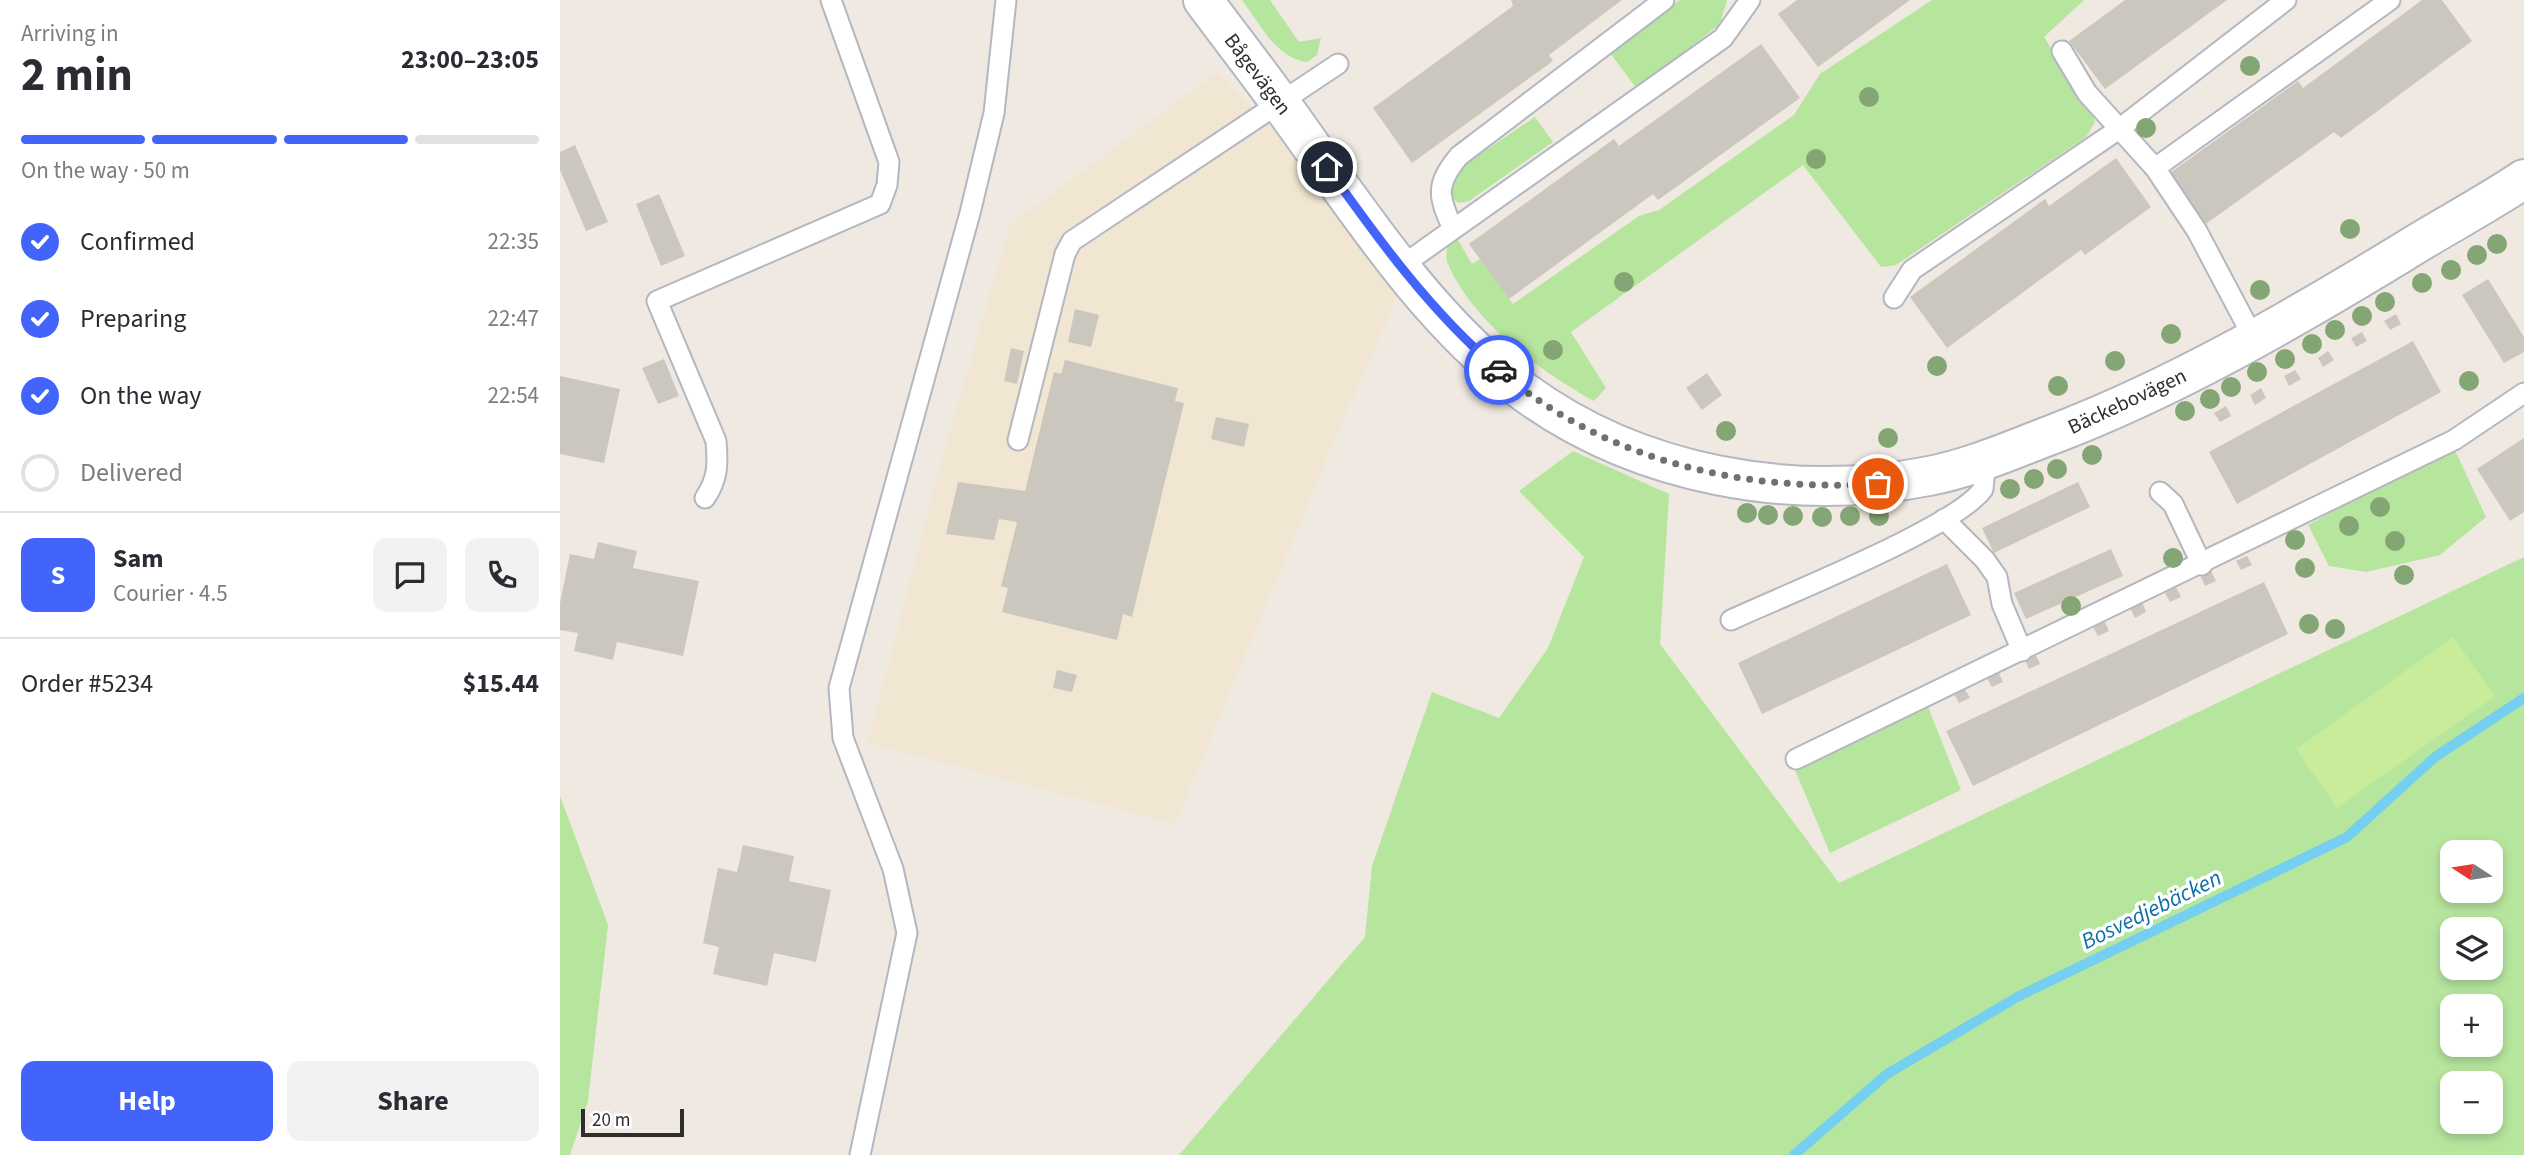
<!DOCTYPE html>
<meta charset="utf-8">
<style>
:root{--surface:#fff;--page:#f2f2f3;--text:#2b2b33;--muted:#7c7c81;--line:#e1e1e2;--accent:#4264fb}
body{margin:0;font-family:"Source Sans 3",sans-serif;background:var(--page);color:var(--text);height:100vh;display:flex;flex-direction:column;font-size:26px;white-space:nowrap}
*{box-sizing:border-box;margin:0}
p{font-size:23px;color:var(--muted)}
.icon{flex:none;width:38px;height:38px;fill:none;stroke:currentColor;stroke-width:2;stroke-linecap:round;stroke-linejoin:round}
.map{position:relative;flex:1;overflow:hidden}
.panel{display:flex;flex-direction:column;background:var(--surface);width:560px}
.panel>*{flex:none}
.needle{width:46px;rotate:282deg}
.fabs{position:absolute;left:1880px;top:840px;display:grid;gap:14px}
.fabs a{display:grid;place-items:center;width:63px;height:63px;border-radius:14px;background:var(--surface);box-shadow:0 4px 10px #0003;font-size:35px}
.scale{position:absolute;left:21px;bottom:18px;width:103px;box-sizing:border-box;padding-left:7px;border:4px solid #2e2e2e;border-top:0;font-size:19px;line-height:24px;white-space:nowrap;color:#2e2e2e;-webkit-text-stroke:5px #fff;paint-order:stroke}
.pin{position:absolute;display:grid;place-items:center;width:60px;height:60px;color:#fff;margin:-30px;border:4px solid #fff;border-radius:50%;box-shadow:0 2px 7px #0007}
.courier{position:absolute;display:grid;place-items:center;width:70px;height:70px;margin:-35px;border:5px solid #4264fb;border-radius:50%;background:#fff;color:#222;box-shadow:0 2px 9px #0007}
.summary em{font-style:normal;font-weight:700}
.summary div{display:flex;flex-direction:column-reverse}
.summary{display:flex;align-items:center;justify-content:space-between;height:119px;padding:0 21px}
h1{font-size:46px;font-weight:700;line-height:52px}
.bar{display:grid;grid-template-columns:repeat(4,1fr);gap:10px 7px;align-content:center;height:84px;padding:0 21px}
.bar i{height:9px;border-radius:5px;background:var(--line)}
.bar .on{background:var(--accent)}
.bar p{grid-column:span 4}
.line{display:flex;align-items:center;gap:18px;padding:0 21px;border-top:2px solid var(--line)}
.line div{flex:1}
.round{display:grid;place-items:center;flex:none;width:74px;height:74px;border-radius:14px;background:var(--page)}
ol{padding:0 21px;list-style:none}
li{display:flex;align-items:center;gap:21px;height:77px}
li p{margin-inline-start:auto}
li .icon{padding:7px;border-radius:50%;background:var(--accent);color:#fff;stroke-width:4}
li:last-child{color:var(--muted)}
li i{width:38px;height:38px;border:4px solid var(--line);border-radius:50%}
.action{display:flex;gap:14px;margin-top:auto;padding:14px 21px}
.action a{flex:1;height:80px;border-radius:14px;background:var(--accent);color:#fff;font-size:28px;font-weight:700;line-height:80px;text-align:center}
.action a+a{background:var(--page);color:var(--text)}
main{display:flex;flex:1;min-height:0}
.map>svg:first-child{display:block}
.education{fill:#f0e6d1}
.green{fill:#b6e59e;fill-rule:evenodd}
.pitch{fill:#c9ec9a}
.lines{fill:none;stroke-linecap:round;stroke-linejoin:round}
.stream{stroke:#75cff0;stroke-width:10}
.building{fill:#cbc7bf}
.service-casing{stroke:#b4b7c1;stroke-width:23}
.tertiary-casing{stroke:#b4b7c1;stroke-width:42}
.service{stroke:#fff;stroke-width:19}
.tertiary{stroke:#fff;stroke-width:38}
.tree{fill:#84a574}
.done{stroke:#726f6d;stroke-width:7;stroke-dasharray:0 12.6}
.route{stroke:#4264fb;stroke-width:9}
.labels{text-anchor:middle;stroke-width:7;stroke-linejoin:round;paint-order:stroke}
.street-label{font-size:21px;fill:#2e2e2e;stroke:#fff}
.water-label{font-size:23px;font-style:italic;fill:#0d6fa3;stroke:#fff}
</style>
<main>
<section class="panel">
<div class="summary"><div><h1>2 min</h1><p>Arriving in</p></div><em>23:00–23:05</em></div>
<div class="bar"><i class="on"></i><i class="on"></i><i class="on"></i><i></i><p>On the way · 50 m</p></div>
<ol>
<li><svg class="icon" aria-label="check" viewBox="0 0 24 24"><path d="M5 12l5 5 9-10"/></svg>Confirmed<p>22:35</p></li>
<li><svg class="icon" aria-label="check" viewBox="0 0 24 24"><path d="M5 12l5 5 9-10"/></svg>Preparing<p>22:47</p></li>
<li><svg class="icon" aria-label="check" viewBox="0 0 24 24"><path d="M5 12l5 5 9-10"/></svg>On the way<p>22:54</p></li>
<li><i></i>Delivered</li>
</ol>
<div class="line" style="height:126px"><b class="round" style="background:var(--accent);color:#fff">S</b><div><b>Sam</b><p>Courier · 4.5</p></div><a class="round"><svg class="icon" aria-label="chat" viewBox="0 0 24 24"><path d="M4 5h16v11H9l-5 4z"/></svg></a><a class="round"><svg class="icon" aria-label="phone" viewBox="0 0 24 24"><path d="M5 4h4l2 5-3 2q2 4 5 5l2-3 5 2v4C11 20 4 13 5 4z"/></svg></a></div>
<div class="line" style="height:91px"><div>Order #5234</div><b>$15.44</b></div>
<div class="action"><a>Help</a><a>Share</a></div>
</section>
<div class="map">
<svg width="1964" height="1155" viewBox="0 0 1964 1155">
<rect width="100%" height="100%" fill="#efe9e1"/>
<path class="education" d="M658 72 716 133 837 298 778 431 615 824 308 743 379 470 450 225Z"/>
<g class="green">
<path d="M682 0H710L739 42 761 38 757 55 747 62C716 58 700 24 682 0Z"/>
<path d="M1120 0H1167L1160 24 1077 89 1050 53Z"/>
<path d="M1372 0H1524L1484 37 1531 111 1535 122 1526 137 1336 265 1321 267 1243 165 1011 332 1046 388 1034 401C981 372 913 322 888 264 885 258 887 250 888 243L898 240 912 264 920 259 953 304 1079 216 1099 210 1234 115 1260 74Z"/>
<path d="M975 117 993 142 909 201 898 203 889 194 904 165Z"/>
<path d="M1893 446 1926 517 1880 555 1806 572 1769 566 1748 525Z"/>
<path d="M1013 451 1109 494 1100 644 1279 883 1964 557V1155H619L805 937 812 866 872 692 939 718 988 648 1024 557 959 491ZM1892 852H1930V891H1892ZM1892 929H1930V968H1892ZM1892 1006H1930V1045H1892ZM1892 1083H1930V1122H1892Z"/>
<path d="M1366 702 1401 790 1270 853 1235 770Z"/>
<path d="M0 796 48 925 28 1101 10 1155H0Z"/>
</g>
<path class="pitch" d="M1893 637 1935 696 1777 808 1736 749Z"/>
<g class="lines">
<path class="stream" d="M1234 1155 1327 1074 1459 996 1787 837 1875 757 1964 698"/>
</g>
<g class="building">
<path d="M1062 0 989 55 993 61 852 163 813 108 953 6 951 0Z"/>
<path d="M1237 0H1350L1258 67 1218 14Z"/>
<path d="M1565 0H1667L1545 89 1509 41Z"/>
<path d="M1862 0H1882L1912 41 1781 138 1774 132 1643 226 1607 175 1738 81 1743 88Z"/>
<path d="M1201 44 1240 98 1098 200 1093 194 949 299 909 244 1054 139 1059 146Z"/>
<path d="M15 145 48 222 26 231 0 170V152Z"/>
<path d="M1556 158 1591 207 1525 255 1521 250 1387 348 1350 297 1485 199 1489 206Z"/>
<path d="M99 194 125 256 101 266 76 204Z"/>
<path d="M1928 279 1964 337V352L1944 363 1902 295Z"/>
<path d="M515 309 539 315 531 347 508 342Z"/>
<path d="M1836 314 1841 324 1830 330 1824 321Z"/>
<path d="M1802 332 1807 341 1796 347 1791 338Z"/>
<path d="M1853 341 1881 392 1677 504 1649 452Z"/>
<path d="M451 348 464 351 457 384 444 381Z"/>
<path d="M1768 351 1774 360 1763 367 1758 358Z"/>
<path d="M104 359 119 396 98 404 82 368Z"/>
<path d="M505 360 618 388 615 401 624 403 572 617 563 614 557 640 442 612 448 588 441 586 457 522 439 519 434 540 386 534 398 482 465 491 494 372 501 374Z"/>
<path d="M1735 370 1741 379 1729 386 1724 376Z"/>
<path d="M1147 373 1162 395 1142 410 1126 388Z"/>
<path d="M0 376 60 389 44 463 0 454Z"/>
<path d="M1701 388 1706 398 1695 405 1690 395Z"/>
<path d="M1666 406 1671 416 1660 422 1654 413Z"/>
<path d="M656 417 689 424 684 447 651 439Z"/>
<path d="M1964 438V512L1950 521 1917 469Z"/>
<path d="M1518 482 1530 507 1434 553 1422 528Z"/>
<path d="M38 542 77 551 73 568 139 581 123 656 57 642 53 660 14 651 18 633 0 630V603L10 554 34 559Z"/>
<path d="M1551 549 1563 576 1466 619 1454 593Z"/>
<path d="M1687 556 1692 565 1681 570 1676 561Z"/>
<path d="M1387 564 1411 615 1202 714 1178 663Z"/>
<path d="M1651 571 1656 581 1645 586 1641 577Z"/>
<path d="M1704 582 1728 634 1413 786 1386 731Z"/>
<path d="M1616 587 1621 597 1610 602 1605 593Z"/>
<path d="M1582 602 1586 612 1575 618 1570 608Z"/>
<path d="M1545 622 1549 631 1538 636 1533 627Z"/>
<path d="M1476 655 1480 664 1469 669 1465 660Z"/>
<path d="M497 670 517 675 512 692 493 688Z"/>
<path d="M1439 673 1443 682 1432 687 1427 678Z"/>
<path d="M1405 689 1410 698 1399 703 1394 694Z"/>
<path d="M183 845 234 856 229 881 271 890 256 962 214 953 207 986 153 974 159 947 143 943 158 868 177 872Z"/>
</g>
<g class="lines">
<g class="service-casing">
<g id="service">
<path d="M1502 51 1527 93 1595 168 1637 231 1694 339"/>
<path d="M1595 168 1830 0"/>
<path d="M893 229C878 196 875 185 899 156L1104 0"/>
<path d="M840 267 1163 38 1190 0"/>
<path d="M1334 298 1352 270 1559 129 1726 0"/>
<path d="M458 440 505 254 512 241 778 64"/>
<path d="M1600 492 1613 504 1642 565"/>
<path d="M145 498C158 479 158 464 156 441L97 301 320 204 327 185 329 162 271 0"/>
<path d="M1384 519 1425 560 1437 577 1442 604 1462 651"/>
<path d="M1171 620C1222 596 1397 527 1423 489L1426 460"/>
<path d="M1236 759 1894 440 1964 393"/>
<path d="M300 1155 347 933 333 869 283 738 279 688 410 213 434 113 446 0"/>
</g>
</g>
<g class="tertiary-casing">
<path id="tertiary" d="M643 0C675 43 708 85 739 129 805 221 871 322 963 391 1077 475 1231 503 1369 476 1411 468 1451 450 1491 435 1614 388 1728 322 1840 254 1881 228 1924 206 1964 179"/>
</g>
<use href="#service" class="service"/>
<use href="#tertiary" class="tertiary"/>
</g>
<g class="tree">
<circle cx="1690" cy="66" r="10"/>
<circle cx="1309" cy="97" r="10"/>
<circle cx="1586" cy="128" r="10"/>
<circle cx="1256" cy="159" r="10"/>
<circle cx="1790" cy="229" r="10"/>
<circle cx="1937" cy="244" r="10"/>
<circle cx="1917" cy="255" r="10"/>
<circle cx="1891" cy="270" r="10"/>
<circle cx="1064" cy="282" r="10"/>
<circle cx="1862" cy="283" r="10"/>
<circle cx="1700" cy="290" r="10"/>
<circle cx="1825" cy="302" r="10"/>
<circle cx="1802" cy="316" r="10"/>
<circle cx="1775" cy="330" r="10"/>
<circle cx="1611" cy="334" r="10"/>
<circle cx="1752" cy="344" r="10"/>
<circle cx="993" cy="350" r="10"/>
<circle cx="1725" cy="359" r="10"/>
<circle cx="1555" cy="361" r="10"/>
<circle cx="1377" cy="366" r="10"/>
<circle cx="1697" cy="372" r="10"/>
<circle cx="1909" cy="381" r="10"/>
<circle cx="1498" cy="386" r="10"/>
<circle cx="1671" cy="387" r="10"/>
<circle cx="1650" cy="399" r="10"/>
<circle cx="1625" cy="411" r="10"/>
<circle cx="1166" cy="431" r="10"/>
<circle cx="1328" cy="438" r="10"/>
<circle cx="1532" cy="455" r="10"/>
<circle cx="1497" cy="469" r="10"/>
<circle cx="1474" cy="479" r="10"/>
<circle cx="1450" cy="489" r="10"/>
<circle cx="1820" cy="507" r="10"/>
<circle cx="1187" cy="513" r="10"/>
<circle cx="1208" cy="515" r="10"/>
<circle cx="1233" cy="516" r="10"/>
<circle cx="1290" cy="516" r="10"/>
<circle cx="1319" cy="516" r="10"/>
<circle cx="1262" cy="517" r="10"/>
<circle cx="1789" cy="526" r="10"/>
<circle cx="1735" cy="540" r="10"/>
<circle cx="1835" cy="541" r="10"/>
<circle cx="1613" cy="558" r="10"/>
<circle cx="1745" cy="568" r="10"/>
<circle cx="1844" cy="575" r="10"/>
<circle cx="1511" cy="606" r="10"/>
<circle cx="1749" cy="624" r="10"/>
<circle cx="1775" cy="629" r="10"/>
</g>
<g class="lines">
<path class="done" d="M939 370C1045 461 1181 492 1318 484"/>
<path class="route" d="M767 167C818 239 871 312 939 370"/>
</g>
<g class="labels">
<g class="street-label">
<text transform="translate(698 74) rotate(53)" y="7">Bågevägen</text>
<text transform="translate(1567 401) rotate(-25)" y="7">Bäckebovägen</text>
</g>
<g class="water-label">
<text transform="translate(1591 909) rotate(-26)" y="8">Bosvedjebäcken</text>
</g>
</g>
</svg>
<div class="fabs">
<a><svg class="needle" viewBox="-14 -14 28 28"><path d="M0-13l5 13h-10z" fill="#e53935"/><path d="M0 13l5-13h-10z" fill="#7c7c81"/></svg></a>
<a><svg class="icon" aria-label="layers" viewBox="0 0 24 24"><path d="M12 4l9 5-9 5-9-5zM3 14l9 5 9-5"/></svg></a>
<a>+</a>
<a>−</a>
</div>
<div class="scale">20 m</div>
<div class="pin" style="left:1318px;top:484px;background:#ea580c"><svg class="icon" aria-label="bag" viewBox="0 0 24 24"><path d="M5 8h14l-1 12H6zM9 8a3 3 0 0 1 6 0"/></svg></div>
<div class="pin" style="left:767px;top:167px;background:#1f2937"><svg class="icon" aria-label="home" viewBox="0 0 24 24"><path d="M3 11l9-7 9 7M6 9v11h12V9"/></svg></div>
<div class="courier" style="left:939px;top:370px"><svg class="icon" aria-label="car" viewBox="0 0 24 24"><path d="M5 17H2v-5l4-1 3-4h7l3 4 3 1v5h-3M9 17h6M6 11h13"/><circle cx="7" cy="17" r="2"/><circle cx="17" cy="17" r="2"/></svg></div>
</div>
</main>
